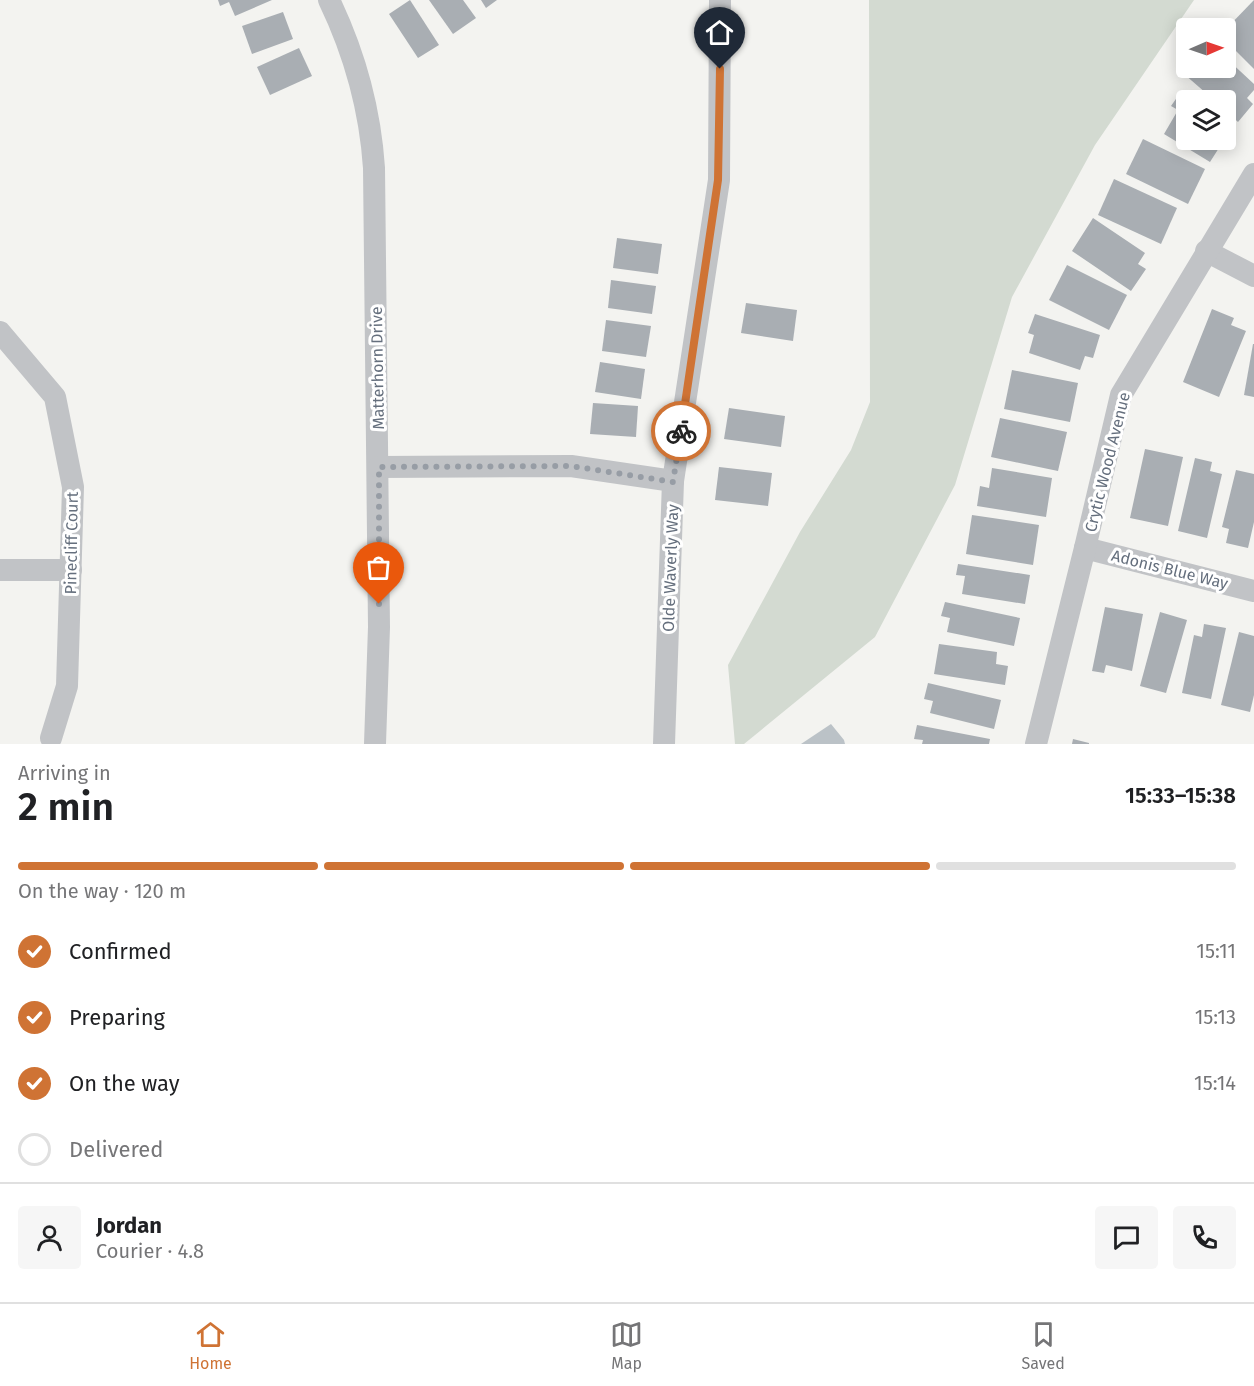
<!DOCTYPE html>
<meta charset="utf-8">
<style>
:root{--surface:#fff;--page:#f6f6f6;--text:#202124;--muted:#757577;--line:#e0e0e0;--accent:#cf7334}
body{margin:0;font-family:"Fira Sans",sans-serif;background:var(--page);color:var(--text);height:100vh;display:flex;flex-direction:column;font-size:22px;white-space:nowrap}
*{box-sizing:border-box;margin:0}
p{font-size:20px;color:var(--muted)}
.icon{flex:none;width:33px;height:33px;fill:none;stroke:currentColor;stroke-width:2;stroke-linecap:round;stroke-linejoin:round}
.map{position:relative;height:744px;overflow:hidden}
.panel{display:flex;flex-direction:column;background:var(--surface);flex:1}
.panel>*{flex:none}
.needle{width:39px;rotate:88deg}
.buttons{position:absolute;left:1176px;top:18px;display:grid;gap:12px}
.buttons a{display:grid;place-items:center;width:60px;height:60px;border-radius:6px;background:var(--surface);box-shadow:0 3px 15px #0003;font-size:30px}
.pin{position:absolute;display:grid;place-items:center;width:51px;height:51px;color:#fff;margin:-62px -26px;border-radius:50% 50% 50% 0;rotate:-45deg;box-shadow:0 0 6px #0007}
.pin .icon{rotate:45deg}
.courier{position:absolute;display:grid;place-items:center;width:60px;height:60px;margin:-30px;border:4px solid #cf7334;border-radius:50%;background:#fff;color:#222;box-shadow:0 2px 8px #0007}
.summary em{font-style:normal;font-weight:600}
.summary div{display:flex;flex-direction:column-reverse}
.summary{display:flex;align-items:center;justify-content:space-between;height:102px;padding:0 18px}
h1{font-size:39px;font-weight:600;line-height:45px}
.bar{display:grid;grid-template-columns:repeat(4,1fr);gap:9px 6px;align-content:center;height:72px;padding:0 18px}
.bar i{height:8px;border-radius:4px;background:var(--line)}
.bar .active{background:var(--accent)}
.bar p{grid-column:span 4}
.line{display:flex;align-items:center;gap:15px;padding:0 18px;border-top:2px solid var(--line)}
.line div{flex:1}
.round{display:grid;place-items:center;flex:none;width:63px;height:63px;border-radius:6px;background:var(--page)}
ol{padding:0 18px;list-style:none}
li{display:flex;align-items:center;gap:18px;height:66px}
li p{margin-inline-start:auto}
li .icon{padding:6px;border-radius:50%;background:var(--accent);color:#fff;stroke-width:4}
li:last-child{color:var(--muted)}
li i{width:33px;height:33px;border:3px solid var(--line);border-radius:50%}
.tabs{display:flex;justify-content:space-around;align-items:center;height:84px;border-top:2px solid var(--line);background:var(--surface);font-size:16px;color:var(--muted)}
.tabs a{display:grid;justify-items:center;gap:3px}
.tabs .active{color:var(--accent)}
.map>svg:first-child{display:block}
.green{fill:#d3dad1}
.water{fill:#bbc2c7}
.building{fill:#a9aeb3}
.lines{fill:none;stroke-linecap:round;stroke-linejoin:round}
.street{stroke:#c1c3c6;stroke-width:22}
.done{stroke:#979da5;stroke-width:6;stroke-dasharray:0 10.8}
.route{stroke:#cf7334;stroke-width:8}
.labels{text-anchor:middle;stroke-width:6;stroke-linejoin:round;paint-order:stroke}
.street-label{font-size:16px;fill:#656f7d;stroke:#fff}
</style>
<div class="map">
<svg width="1254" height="744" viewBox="0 0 1254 744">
<rect width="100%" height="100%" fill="#f3f3f0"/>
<path class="green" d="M869 0H1194L1095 145 1012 297 955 485 875 637 744 744H735L728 665 800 532 851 450 870 402Z"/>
<path class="water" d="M831 724 844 740 845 744H801Z"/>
<g class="building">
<path d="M218 0H272L235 16 229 2 220 6Z"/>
<path d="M410 0 439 45 418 58 389 14Z"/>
<path d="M429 0H463L476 18 453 34Z"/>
<path d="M481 0H497L486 8Z"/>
<path d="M1254 0V69L1226 41V29Z"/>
<path d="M283 12 293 39 252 54 242 26Z"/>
<path d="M299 48 312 76 270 95 257 67Z"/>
<path d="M1226 58 1254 84V90L1247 98 1253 104 1238 122 1226 111V100H1214L1184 74 1190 68H1226Z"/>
<path d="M1178 96 1186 101V140H1224L1210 162 1164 134 1178 110 1171 106Z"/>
<path d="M1143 139 1205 169 1188 204 1126 174Z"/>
<path d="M1114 179 1177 208 1161 244 1098 215Z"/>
<path d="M1093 218 1145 253 1138 264 1146 269 1131 291 1072 251Z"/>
<path d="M617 238 662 244 658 274 613 268Z"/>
<path d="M1067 265 1127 295 1109 330 1049 300Z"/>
<path d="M611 280 656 286 652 314 608 308Z"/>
<path d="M746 303 797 310 793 341 741 333Z"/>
<path d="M1212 309 1234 318 1231 325 1246 331 1219 397 1183 382Z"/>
<path d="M1035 314 1100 335 1093 358 1085 356 1080 370 1029 353 1034 335 1028 333Z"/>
<path d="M606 320 651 326 646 357 602 351Z"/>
<path d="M1253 344H1254V397L1244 395Z"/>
<path d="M600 362 645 369 641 399 595 392Z"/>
<path d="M1012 370 1078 383 1070 422 1004 409Z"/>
<path d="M593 403 638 406 636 437 590 434Z"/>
<path d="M729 408 785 416 781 447 724 439Z"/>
<path d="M1000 418 1067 432 1058 471 991 457Z"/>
<path d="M1145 449 1183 457 1168 526 1130 518Z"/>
<path d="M1195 458 1212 462 1210 471 1222 474 1207 538 1178 531Z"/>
<path d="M719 467 772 473 768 506 715 500Z"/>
<path d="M992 468 1052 478 1046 517 977 506 980 486 989 488Z"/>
<path d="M1236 470 1254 474V522L1248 548 1226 543 1229 529 1222 527Z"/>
<path d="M972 515 1039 525 1033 565 966 554Z"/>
<path d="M958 564 1030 575 1025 604 962 594 965 576 956 575Z"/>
<path d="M945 602 1020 618 1014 646 947 632 950 618 941 616Z"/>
<path d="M1105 607 1143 614 1132 671 1106 665 1104 673 1092 671Z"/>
<path d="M1160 612 1187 620 1166 693 1140 686Z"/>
<path d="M1204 624 1226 628 1211 699 1182 693 1194 635 1202 637Z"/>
<path d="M1239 632 1254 636V695L1250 712 1221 705Z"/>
<path d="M939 644 997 652 996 664 1008 666 1005 685 934 674Z"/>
<path d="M928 683 1001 700 994 729 930 713 933 701 924 699Z"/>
<path d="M917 725 990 739 989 744H922L923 740 914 739Z"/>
<path d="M1073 739 1089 743V744H1072Z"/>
</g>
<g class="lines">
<g class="street">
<path d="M329 0C355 54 370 108 374 168L379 627 375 744"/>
<path d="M1206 251 1254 276"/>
<path d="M0 332 55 397 73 487 67 686 51 738"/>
<path d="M379 467 571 466 673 481"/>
<path d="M1085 548 1254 591"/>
<path d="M0 570H71"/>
<path d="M664 744 673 481 719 180 720 0"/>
<path d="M1036 744 1085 548 1121 395 1254 174"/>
</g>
</g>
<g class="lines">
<path class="done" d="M379 604V467L571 466 673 482 681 431"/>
<path class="route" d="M681 431 718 180 720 69"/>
</g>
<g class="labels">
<g class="street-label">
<text transform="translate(377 368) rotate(-91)" y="6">Matterhorn Drive</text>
<text transform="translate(1107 462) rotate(-76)" y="6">Crytic Wood Avenue</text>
<text transform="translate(71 543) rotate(-89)" y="6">Pinecliff Court</text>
<text transform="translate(670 568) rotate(-88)" y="6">Olde Waverly Way</text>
<text transform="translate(1170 569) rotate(14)" y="6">Adonis Blue Way</text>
</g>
</g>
</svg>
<div class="buttons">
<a><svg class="needle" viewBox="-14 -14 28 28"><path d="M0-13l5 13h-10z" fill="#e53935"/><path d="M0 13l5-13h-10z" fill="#757577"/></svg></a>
<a><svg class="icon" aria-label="layers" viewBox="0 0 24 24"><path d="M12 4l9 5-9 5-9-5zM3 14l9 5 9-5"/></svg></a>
</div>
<div class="pin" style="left:379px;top:604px;background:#ea580c"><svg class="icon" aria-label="bag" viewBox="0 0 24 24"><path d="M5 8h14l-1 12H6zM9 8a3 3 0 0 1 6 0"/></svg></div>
<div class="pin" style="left:720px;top:69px;background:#1f2937"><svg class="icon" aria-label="home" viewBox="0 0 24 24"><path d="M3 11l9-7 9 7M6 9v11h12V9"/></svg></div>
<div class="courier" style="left:681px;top:431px"><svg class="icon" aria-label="bike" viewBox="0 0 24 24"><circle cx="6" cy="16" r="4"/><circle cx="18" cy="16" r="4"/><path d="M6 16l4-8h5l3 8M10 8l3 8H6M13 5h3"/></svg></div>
</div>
<section class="panel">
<div class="summary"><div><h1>2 min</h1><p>Arriving in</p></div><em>15:33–15:38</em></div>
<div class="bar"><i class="active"></i><i class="active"></i><i class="active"></i><i></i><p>On the way · 120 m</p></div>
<ol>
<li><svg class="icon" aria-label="check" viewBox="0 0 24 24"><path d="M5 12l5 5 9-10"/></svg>Confirmed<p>15:11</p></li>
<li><svg class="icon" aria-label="check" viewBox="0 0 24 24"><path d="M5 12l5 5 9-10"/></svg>Preparing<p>15:13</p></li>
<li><svg class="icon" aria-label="check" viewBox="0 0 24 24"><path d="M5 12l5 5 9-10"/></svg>On the way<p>15:14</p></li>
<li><i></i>Delivered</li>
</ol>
<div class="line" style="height:108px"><a class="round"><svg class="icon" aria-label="person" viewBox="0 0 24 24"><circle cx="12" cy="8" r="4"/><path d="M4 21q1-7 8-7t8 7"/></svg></a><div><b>Jordan</b><p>Courier · 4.8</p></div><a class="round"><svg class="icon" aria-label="chat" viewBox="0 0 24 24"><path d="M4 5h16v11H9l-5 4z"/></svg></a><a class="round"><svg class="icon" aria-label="phone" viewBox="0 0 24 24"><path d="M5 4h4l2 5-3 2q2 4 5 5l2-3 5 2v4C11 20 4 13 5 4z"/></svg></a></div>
</section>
<nav class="tabs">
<a class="active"><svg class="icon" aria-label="home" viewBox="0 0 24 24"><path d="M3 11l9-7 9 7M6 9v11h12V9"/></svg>Home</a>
<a><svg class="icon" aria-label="map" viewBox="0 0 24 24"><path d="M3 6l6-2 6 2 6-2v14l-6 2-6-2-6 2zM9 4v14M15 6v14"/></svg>Map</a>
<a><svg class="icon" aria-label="saved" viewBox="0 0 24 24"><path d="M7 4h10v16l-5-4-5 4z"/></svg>Saved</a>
</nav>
